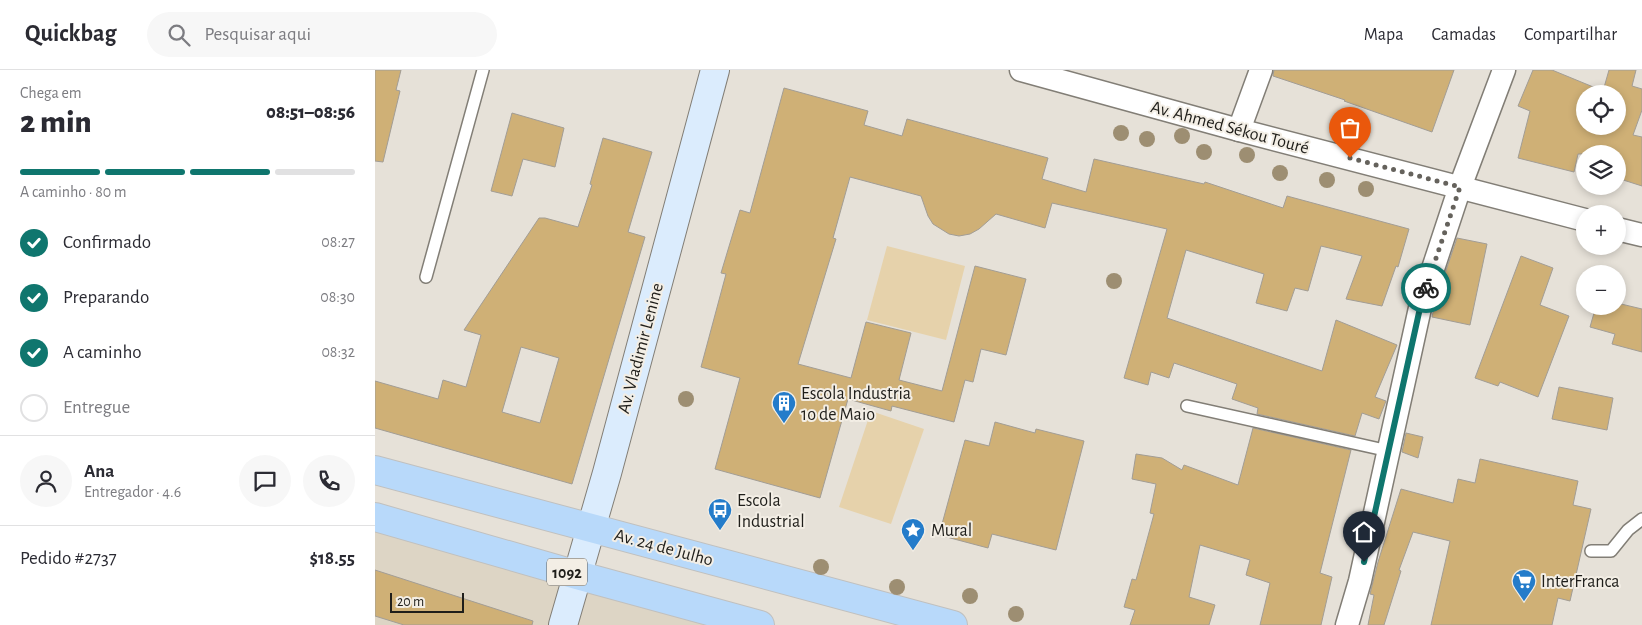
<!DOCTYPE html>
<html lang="pt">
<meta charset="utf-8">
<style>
:root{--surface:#fff;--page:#f7f7f7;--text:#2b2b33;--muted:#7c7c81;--line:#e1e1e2;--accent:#0f766e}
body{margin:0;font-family:"Alegreya Sans",sans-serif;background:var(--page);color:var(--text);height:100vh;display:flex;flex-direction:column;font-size:19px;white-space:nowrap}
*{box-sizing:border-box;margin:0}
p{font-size:16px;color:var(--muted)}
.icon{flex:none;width:28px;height:28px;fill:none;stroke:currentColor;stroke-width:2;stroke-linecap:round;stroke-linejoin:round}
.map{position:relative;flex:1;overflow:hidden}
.details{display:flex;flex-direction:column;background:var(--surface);width:375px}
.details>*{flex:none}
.controls{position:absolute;left:1201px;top:15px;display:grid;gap:10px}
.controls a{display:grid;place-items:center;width:50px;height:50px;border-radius:50%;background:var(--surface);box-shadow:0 2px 8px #0003;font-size:25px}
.scale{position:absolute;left:15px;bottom:12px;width:74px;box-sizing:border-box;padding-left:5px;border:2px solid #1f1e1a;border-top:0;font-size:14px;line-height:18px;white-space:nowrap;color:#1f1e1a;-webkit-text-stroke:4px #f3eee5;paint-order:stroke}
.pin{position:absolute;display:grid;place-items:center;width:42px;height:42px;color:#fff;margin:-51px -21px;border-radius:50% 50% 50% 0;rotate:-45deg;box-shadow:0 0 5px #0007}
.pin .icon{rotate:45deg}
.courier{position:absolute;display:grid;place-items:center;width:50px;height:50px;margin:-25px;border:4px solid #0f766e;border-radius:50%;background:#fff;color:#222;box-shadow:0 1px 6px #0007}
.headline em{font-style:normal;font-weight:800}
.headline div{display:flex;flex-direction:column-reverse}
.headline{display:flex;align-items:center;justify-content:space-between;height:85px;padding:0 20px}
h1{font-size:32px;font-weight:800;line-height:38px}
.bar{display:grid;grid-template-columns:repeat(4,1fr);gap:8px 5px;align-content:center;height:60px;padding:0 20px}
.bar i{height:6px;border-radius:4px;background:var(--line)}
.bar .current{background:var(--accent)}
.bar p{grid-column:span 4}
.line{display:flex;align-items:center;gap:12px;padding:0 20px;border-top:1px solid var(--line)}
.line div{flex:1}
.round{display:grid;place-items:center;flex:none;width:52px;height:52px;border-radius:26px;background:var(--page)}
ol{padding:0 20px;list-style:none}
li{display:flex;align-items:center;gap:15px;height:55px}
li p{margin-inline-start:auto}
li .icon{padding:5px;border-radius:50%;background:var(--accent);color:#fff;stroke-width:4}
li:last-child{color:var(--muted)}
li i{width:28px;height:28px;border:2px solid var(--line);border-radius:50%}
header{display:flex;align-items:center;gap:30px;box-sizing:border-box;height:70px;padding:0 25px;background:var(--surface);border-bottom:1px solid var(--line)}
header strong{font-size:24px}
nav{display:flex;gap:28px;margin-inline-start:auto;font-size:18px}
.search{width:350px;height:45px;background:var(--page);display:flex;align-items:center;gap:12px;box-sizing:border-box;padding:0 18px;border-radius:28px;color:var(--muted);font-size:19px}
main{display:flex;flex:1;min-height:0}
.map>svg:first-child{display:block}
.built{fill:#ddd5c5}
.green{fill:#e6d2ab}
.building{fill:#cfb076;stroke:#a29d95;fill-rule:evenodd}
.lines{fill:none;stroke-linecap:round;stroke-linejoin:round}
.service-casing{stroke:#827e76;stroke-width:14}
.minor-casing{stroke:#827e76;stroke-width:25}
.secondary-casing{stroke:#827e76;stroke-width:30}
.primary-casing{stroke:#c0c0bf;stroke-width:30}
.service{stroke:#fff;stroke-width:11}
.minor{stroke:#fff;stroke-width:22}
.secondary{stroke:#dbecfd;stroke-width:28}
.primary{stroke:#b8d9fa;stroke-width:28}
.tree{fill:#9d8e72}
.done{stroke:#65625c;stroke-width:5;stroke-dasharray:0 9}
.route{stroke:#0f766e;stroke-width:6}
.labels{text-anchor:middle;stroke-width:4;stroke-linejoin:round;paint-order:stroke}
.shield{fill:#f3eee5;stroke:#5f5c57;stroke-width:1}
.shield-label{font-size:16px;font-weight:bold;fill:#1f1e1a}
.street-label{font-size:18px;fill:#1f1e1a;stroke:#f3eee5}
.poi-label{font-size:18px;fill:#1f1e1a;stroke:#f3eee5;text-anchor:start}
</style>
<header>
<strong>Quickbag</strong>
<div class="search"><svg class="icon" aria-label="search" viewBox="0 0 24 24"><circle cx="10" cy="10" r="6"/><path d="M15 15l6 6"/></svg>Pesquisar aqui</div>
<nav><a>Mapa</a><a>Camadas</a><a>Compartilhar</a></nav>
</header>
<main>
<section class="details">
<div class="headline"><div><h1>2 min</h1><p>Chega em</p></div><em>08:51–08:56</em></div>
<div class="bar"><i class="current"></i><i class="current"></i><i class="current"></i><i></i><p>A caminho · 80 m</p></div>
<ol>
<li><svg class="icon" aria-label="check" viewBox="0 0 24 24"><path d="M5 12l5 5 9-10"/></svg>Confirmado<p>08:27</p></li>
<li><svg class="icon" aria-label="check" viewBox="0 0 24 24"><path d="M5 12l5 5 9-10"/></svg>Preparando<p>08:30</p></li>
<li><svg class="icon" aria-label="check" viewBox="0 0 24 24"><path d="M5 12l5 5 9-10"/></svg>A caminho<p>08:32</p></li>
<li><i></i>Entregue</li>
</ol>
<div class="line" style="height:90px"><a class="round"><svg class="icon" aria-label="person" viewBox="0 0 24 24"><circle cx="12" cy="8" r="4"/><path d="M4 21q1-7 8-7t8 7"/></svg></a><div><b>Ana</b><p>Entregador · 4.6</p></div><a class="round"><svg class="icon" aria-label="chat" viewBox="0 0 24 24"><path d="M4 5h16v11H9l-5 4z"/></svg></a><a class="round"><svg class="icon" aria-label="phone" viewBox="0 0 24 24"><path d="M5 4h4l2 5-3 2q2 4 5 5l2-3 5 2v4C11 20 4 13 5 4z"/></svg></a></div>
<div class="line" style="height:65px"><div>Pedido #2737</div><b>$18.55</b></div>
</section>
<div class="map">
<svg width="1267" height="555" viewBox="0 0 1267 555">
<rect width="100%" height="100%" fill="#e6e1d8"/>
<path class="built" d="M0 451 399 555H0Z"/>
<g class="green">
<path d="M512 176 590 196 571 270 492 250Z"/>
<path d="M496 341 549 359 516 454 464 437Z"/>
</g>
<g class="building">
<path d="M0 0H26L21 20 25 21 8 92 0 91Z"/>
<path d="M899 0H1079L1057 62 969 31 970 30 898 6Z"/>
<path d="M1158 0H1177L1228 21 1234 0H1261L1257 16 1267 19V40L1258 65 1267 67V116L1242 108V84H1203L1199 102 1143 88 1155 41 1143 36ZM1210 24H1242V56H1210Z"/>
<path d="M409 18 493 41 489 55 527 66 532 49 673 88 667 109 711 122 719 89 829 114 830 112 908 138 912 126 1034 159 1023 197 1021 196 1007 236 971 229 987 186 946 176 933 221 920 218 912 241 881 233 889 204 811 180 792 248 947 301 961 250 1022 275 1000 327 1011 331 1004 349 987 343 980 366 882 344 883 338 857 329 862 314 799 293 794 308 776 302 773 315 749 308 792 159 677 133 670 158 621 144 604 159 595 164 584 166 574 164 558 154 553 146 546 126 475 107 458 168 461 169 423 294 476 308 491 252 536 263 524 310 567 321 600 196 651 209 631 285 606 279 598 312 590 310 579 352 517 336 516 341 473 329 445 428 340 399 365 308 326 297 351 204 346 203 365 140 375 143Z"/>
<path d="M137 43 189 58 180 97 148 89 137 126 116 121Z"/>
<path d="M228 68 277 82 253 162 270 167 197 414 0 358V311L63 329 68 310 91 317 106 265 89 260 164 148H170L203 157 217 115 215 114ZM146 277 184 288 165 353 127 342Z"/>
<path d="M1082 168 1112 174 1095 255 1057 247 1060 233Z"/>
<path d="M1146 186 1178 198 1165 235 1194 246 1163 327 1125 312 1123 316 1100 308Z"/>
<path d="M1242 233 1267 239V282L1237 274 1240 264 1215 257 1221 236H1242Z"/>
<path d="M1184 317 1238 328 1232 360 1177 349Z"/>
<path d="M620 352 660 363 661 359 709 371 681 480 617 464 613 478 564 465 590 370 614 376Z"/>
<path d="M878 358 976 380 945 503 957 507 946 555H885L895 513 871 505 875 490 825 475 814 527 840 535 834 555H755L760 540 749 537 757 509 761 510 779 444 775 443 781 414 757 409 761 384 787 388 807 400 809 395 863 415Z"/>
<path d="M1031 363 1048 367 1043 388 1027 382Z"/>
<path d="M1105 389 1203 411 1198 435 1216 439 1195 531 1183 528 1177 555H1056L1075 471 1038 462 1024 500 1026 501 1009 555H993L999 525 995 524 1003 492 1026 419 1078 433 1083 409 1100 413Z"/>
<path d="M0 500 158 551 157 555H29L0 546Z"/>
</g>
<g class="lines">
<g class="service-casing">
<g id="service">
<path d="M51 207 108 0"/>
<path d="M812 336 1014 381"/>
<path d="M1216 481H1236L1253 460 1267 449"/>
</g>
</g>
<g class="minor-casing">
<g id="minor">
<path d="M646 0 864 60 1210 150"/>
<path d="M864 60 886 0"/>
<path d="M1242 159 1267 165"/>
<path d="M972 555 985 511 1045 238 1085 117 1129 0"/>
</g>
</g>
<g class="secondary-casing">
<path id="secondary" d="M188 555 232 403 340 0"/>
</g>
<g class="primary-casing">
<g id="primary">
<path d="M0 400 578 555"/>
<path d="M0 447 202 505 385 555"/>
</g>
</g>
<use href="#service" class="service"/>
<use href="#minor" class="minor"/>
<use href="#secondary" class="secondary"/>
<use href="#primary" class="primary"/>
</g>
<g class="tree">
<circle cx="746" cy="63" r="8"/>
<circle cx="807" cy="66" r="8"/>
<circle cx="772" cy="69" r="8"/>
<circle cx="829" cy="82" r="8"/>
<circle cx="872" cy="85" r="8"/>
<circle cx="905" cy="103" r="8"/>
<circle cx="952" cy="110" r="8"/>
<circle cx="991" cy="119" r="8"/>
<circle cx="739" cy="211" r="8"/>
<circle cx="311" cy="329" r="8"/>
<circle cx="446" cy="497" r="8"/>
<circle cx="522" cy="517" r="8"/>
<circle cx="595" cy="526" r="8"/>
<circle cx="641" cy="544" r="8"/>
</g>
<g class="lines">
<path class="done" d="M975 88 1085 117 1051 218"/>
<path class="route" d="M989 492 1045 238 1051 218"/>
</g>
<defs>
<g id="building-pin" transform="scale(1.25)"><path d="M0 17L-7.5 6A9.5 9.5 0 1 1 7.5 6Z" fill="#247cca" stroke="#f3eee5"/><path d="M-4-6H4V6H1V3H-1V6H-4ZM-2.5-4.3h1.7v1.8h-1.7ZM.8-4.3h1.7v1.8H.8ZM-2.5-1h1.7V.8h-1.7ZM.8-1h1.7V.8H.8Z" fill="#fff"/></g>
<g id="bus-pin" transform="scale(1.25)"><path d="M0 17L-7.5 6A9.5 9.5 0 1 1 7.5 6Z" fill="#247cca" stroke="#f3eee5"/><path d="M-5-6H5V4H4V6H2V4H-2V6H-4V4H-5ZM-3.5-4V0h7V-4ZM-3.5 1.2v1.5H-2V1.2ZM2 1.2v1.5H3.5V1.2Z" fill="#fff"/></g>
<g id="sight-pin" transform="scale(1.25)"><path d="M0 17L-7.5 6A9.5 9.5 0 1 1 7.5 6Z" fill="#247cca" stroke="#f3eee5"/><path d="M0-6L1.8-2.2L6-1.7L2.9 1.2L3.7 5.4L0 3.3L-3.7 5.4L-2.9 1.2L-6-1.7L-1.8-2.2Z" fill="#fff"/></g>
<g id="supermarket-pin" transform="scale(1.25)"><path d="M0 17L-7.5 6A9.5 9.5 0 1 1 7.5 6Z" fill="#247cca" stroke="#f3eee5"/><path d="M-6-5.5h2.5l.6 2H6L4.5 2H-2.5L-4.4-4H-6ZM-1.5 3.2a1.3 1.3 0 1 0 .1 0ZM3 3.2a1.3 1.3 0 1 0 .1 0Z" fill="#fff"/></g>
</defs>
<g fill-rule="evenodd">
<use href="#building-pin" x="409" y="333"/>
<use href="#bus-pin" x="345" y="440"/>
<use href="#sight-pin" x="538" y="460"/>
<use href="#supermarket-pin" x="1149" y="511"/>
</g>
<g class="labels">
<rect class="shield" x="172" y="488.5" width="40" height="27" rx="4"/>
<g class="shield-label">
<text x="192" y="508">1092</text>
</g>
<g class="street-label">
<text transform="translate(855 57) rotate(15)" y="6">Av. Ahmed Sékou Touré</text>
<text transform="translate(265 278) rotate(-75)" y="6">Av. Vladimir Lenine</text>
<text transform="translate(289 477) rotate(15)" y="6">Av. 24 de Julho</text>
</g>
<g class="poi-label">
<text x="426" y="329">Escola Industria<tspan x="426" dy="21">1o de Maio</tspan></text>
<text x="362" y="436">Escola<tspan x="362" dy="21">Industrial</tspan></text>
<text x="556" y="466">Mural</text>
<text x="1166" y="517">InterFranca</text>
</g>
</g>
</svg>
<div class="controls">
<a><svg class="icon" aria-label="locate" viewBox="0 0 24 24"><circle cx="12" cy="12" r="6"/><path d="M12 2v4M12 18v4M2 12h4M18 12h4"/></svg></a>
<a><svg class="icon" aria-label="layers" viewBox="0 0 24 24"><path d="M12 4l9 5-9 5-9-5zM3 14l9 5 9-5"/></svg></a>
<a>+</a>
<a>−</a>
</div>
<div class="scale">20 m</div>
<div class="pin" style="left:975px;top:88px;background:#ea580c"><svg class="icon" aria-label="bag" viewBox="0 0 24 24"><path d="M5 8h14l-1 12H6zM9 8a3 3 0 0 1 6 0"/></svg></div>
<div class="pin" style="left:989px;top:492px;background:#1f2937"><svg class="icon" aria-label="home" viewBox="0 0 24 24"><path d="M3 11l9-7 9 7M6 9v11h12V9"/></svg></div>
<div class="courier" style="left:1051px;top:218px"><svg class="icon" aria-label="bike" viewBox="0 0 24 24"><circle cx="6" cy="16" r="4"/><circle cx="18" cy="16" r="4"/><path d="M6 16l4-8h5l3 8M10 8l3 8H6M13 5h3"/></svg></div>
</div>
</main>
